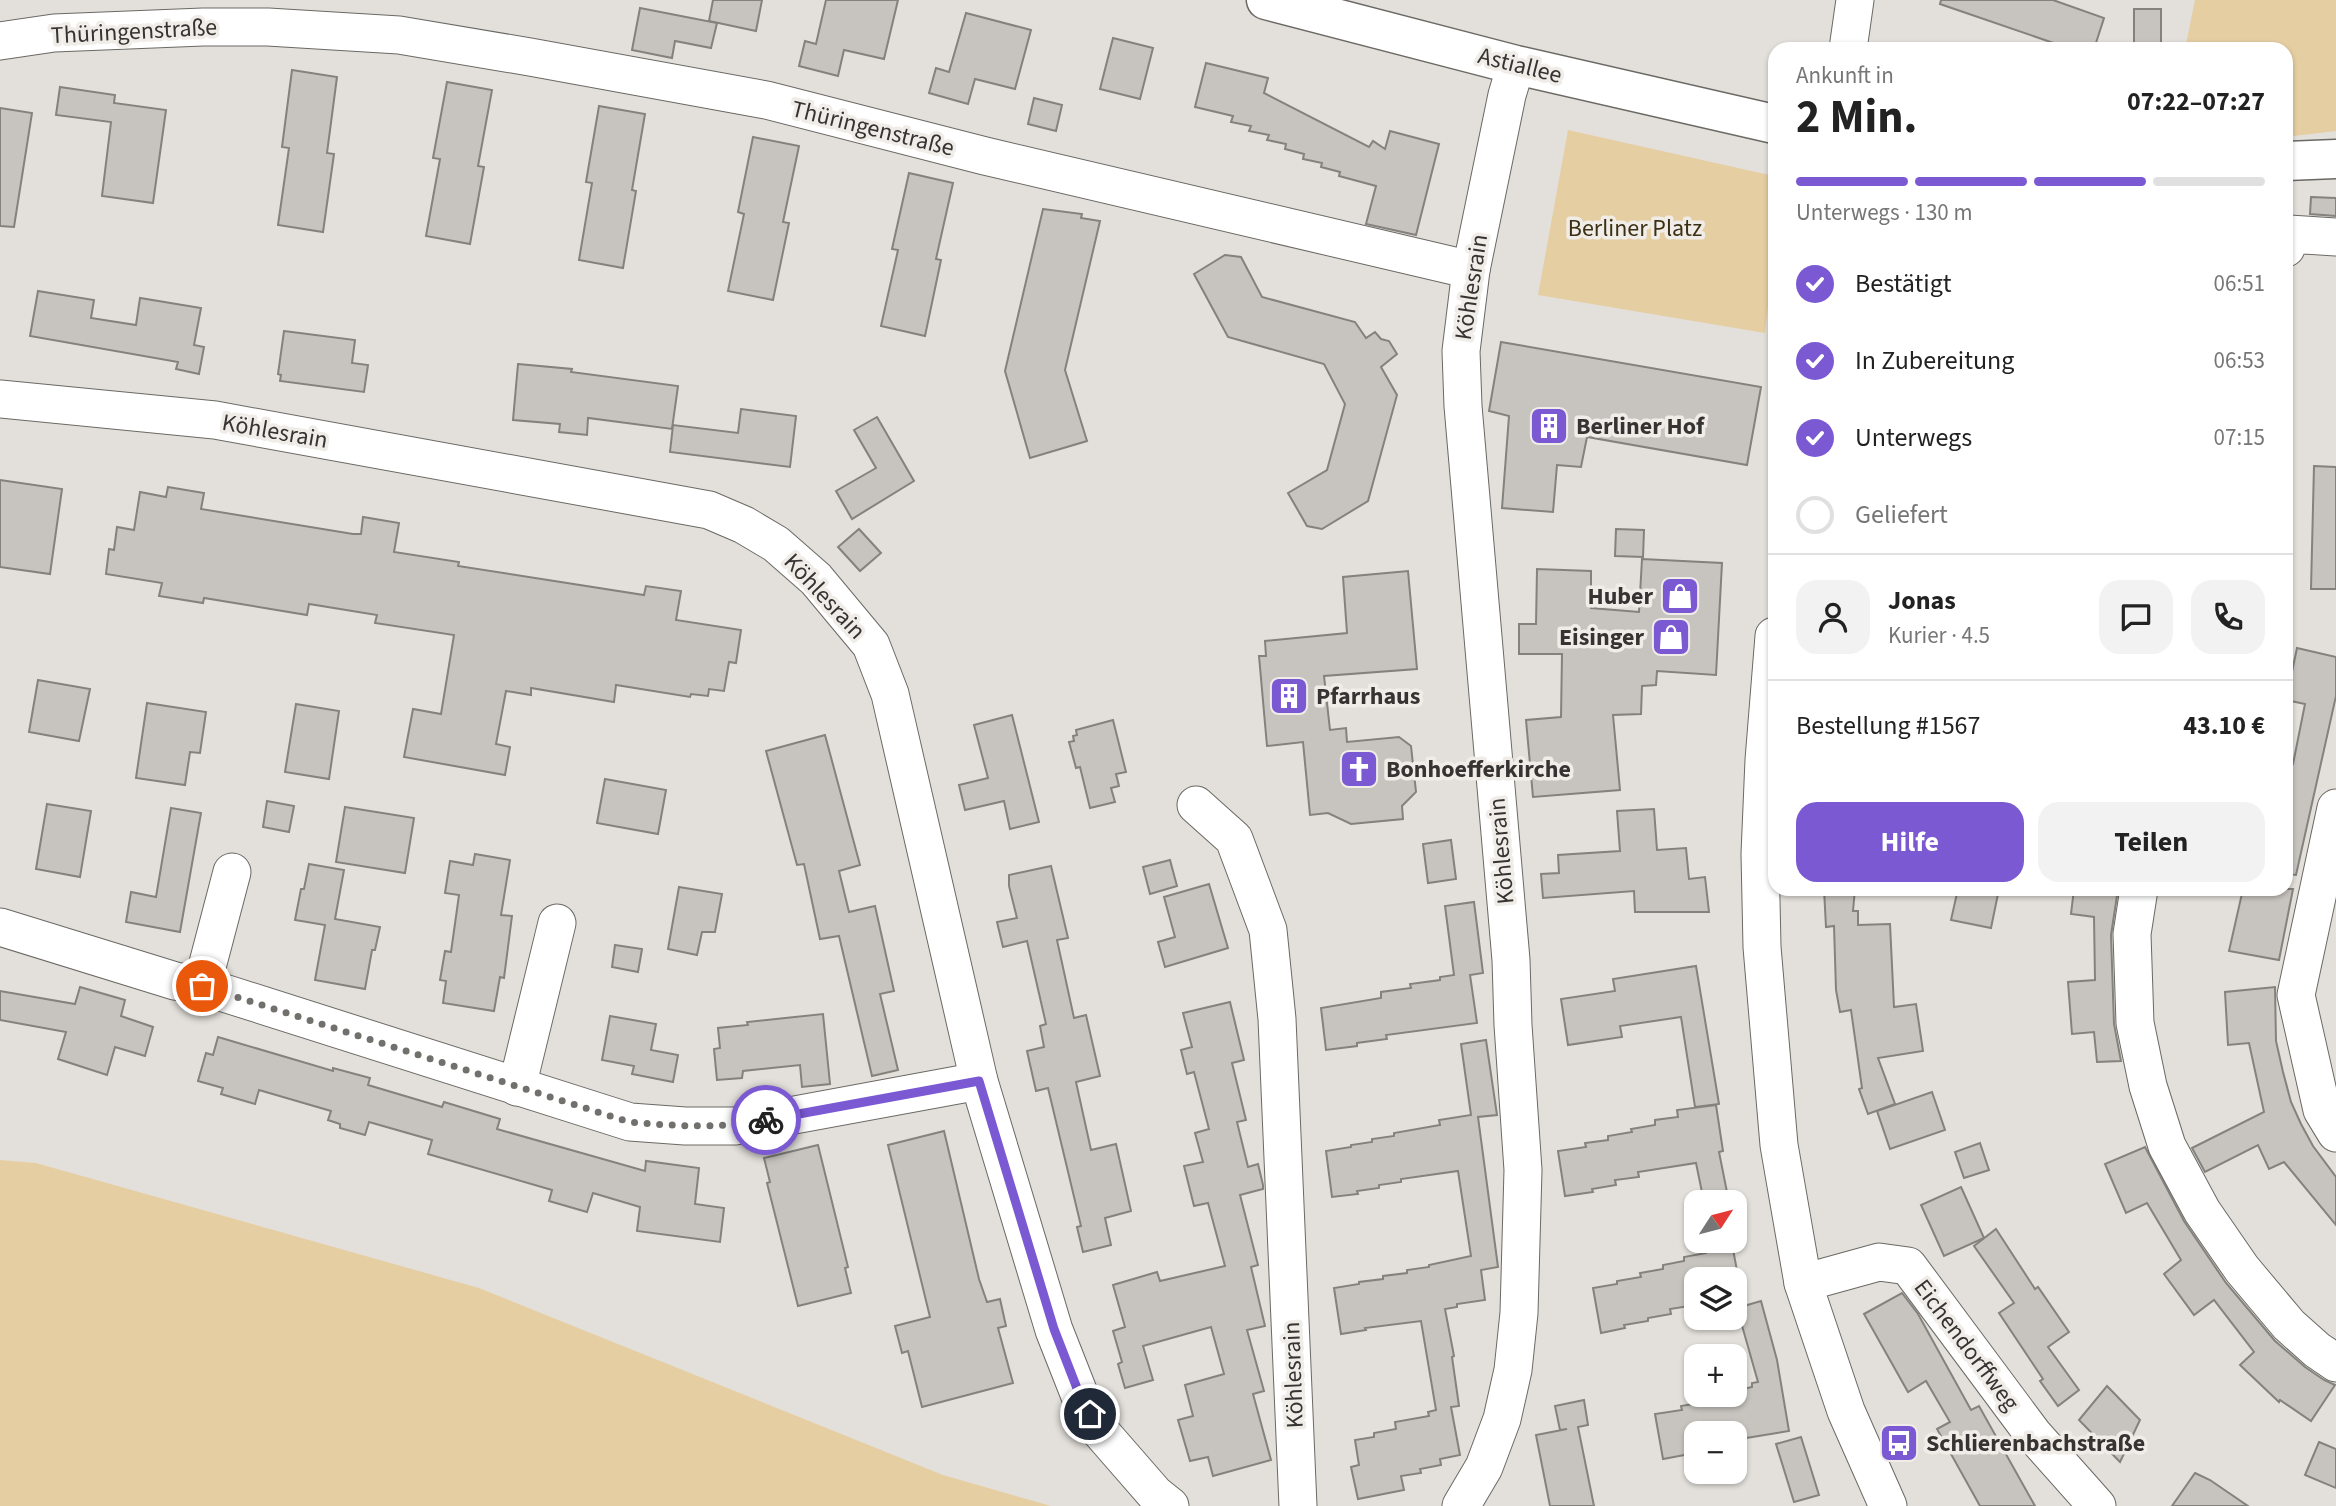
<!DOCTYPE html>
<html lang="de">
<meta charset="utf-8">
<style>
:root{--surface:#fff;--page:#f2f2f2;--text:#222;--muted:#767676;--line:#e0e0e0;--accent:#7a59d3}
body{margin:0;font-family:"Source Sans 3",sans-serif;background:var(--page);color:var(--text);height:100vh;display:flex;flex-direction:column;font-size:26px;white-space:nowrap}
*{box-sizing:border-box;margin:0}
p{font-size:23px;color:var(--muted)}
.icon{flex:none;width:38px;height:38px;fill:none;stroke:currentColor;stroke-width:2;stroke-linecap:round;stroke-linejoin:round}
.map{position:relative;flex:1;overflow:hidden}
.drawer{position:absolute;left:1768px;top:42px;width:525px;height:854px;display:flex;flex-direction:column;background:var(--surface);border-radius:21px;box-shadow:0 2px 5px #0004}
.drawer>*{flex:none}
.needle{width:46px;rotate:54deg}
.fabs{position:absolute;left:1684px;top:1190px;display:grid;gap:14px}
.fabs a{display:grid;place-items:center;width:63px;height:63px;border-radius:14px;background:var(--surface);box-shadow:0 2px 5px #0004;font-size:35px}
.pin{position:absolute;display:grid;place-items:center;width:60px;height:60px;color:#fff;margin:-30px;border:4px solid #fff;border-radius:50%;box-shadow:0 2px 7px #0007}
.courier{position:absolute;display:grid;place-items:center;width:70px;height:70px;margin:-35px;border:5px solid #7a59d3;border-radius:50%;background:#fff;color:#222;box-shadow:0 2px 9px #0007}
.head em{font-style:normal;font-weight:700}
.head div{display:flex;flex-direction:column-reverse}
.head{display:flex;align-items:center;justify-content:space-between;height:119px;padding:0 28px}
h1{font-size:46px;font-weight:700;line-height:52px}
.bar{display:grid;grid-template-columns:repeat(4,1fr);gap:10px 7px;align-content:center;height:84px;padding:0 28px}
.bar i{height:9px;border-radius:5px;background:var(--line)}
.bar .current{background:var(--accent)}
.bar p{grid-column:span 4}
.line{display:flex;align-items:center;gap:18px;padding:0 28px;border-top:2px solid var(--line)}
.line div{flex:1}
.round{display:grid;place-items:center;flex:none;width:74px;height:74px;border-radius:21px;background:var(--page)}
ol{padding:0 28px;list-style:none}
li{display:flex;align-items:center;gap:21px;height:77px}
li p{margin-inline-start:auto}
li .icon{padding:7px;border-radius:50%;background:var(--accent);color:#fff;stroke-width:4}
li:last-child{color:var(--muted)}
li i{width:38px;height:38px;border:4px solid var(--line);border-radius:50%}
.primary-button{display:flex;gap:14px;margin-top:auto;padding:14px 28px}
.primary-button a{flex:1;height:80px;border-radius:21px;background:var(--accent);color:#fff;font-size:28px;font-weight:700;line-height:80px;text-align:center}
.primary-button a+a{background:var(--page);color:var(--text)}
.map>svg:first-child{display:block}
.green{fill:#e6cea3}
.building{fill:#c7c4bf;stroke:#84827d;stroke-width:2}
.lines{fill:none;stroke-linecap:round;stroke-linejoin:round}
.minor-casing{stroke:#6b6964;stroke-width:39}
.tertiary-casing{stroke:#6b6964;stroke-width:41}
.minor{stroke:#fff;stroke-width:37}
.tertiary{stroke:#fff;stroke-width:38}
.done{stroke:#72706d;stroke-width:7;stroke-dasharray:0 12.6}
.route{stroke:#7a59d3;stroke-width:9}
.labels{text-anchor:middle;stroke-width:7;stroke-linejoin:round;paint-order:stroke}
.street-label{font-size:24px;fill:#353432;stroke:#f0ede8}
.park-label{font-size:24px;fill:#3c2f14;stroke:#f0ede8}
.poi-label{font-size:24px;font-weight:bold;fill:#353432;stroke:#f0ede8;text-anchor:start}
</style>
<div class="map">
<svg width="2336" height="1506" viewBox="0 0 2336 1506">
<rect width="100%" height="100%" fill="#e3e0db"/>
<g class="green">
<path d="M2195 0H2336V131L2286 137V49H2185Z"/>
<path d="M1568 130 1774 176V254L1765 333 1538 295Z"/>
<path d="M0 1160 36 1163 479 1288 943 1475 1051 1506H0Z"/>
</g>
<g class="building">
<path d="M713 0H762L756 31 709 21Z"/>
<path d="M826 0H898L884 59 844 50 838 76 799 66 805 41 816 44Z"/>
<path d="M1941 0H2053L2104 18 2094 49H2071L1940 4Z"/>
<path d="M640 8 717 23 711 48 675 41 672 58 632 50Z"/>
<rect x="2134" y="9" width="27" height="40"/>
<path d="M966 13 1031 30 1015 89 975 79 968 104 929 93 936 68 949 72Z"/>
<path d="M1113 38 1153 48 1140 99 1100 89Z"/>
<path d="M1206 63 1268 78 1264 93 1369 147 1373 141 1385 149 1390 131 1439 144 1416 235 1366 224 1376 186 1339 176 1340 172 1321 167 1322 163 1303 159 1304 154 1285 149 1286 144 1267 140 1269 135 1249 131 1251 126 1231 122 1233 116 1195 107Z"/>
<path d="M292 70 337 77 327 153 334 154 323 232 278 225 289 148 282 147Z"/>
<path d="M447 82 492 90 478 166 484 167 470 244 426 236 440 159 433 158Z"/>
<path d="M60 87 115 95 114 103 166 110 153 203 102 196 111 122 56 115Z"/>
<path d="M1034 98 1062 105 1056 131 1028 124Z"/>
<path d="M599 106 645 114 632 190 636 191 623 268 579 260 592 183 586 182Z"/>
<path d="M0 108 32 113 14 227 0 226Z"/>
<path d="M753 137 799 146 783 222 789 223 773 300 728 291 744 214 738 212Z"/>
<path d="M909 173 953 183 936 259 941 260 925 336 881 326 898 250 892 249Z"/>
<path d="M2311 197 2336 198V216L2310 214Z"/>
<path d="M1043 209 1082 214 1081 218 1100 221 1065 370 1087 441 1030 458 1005 371Z"/>
<path d="M1225 255 1241 257 1262 297 1355 322 1366 338 1375 332 1381 339 1389 341 1397 354 1381 367 1397 395 1368 501 1322 529 1307 526 1288 493 1327 470 1345 404 1324 364 1228 337 1194 274Z"/>
<path d="M38 291 94 300 91 318 136 325 140 298 201 308 194 345 204 347 199 374 176 369 178 362 30 336Z"/>
<path d="M284 331 355 340 352 363 368 365 364 392 280 381 281 375 278 374Z"/>
<path d="M1501 342 1761 387 1747 465 1587 437 1581 467 1557 465 1553 512 1502 508 1509 416 1489 411Z"/>
<path d="M518 364 572 369 571 372 678 386 672 429 588 418 587 435 559 432 560 424 513 420Z"/>
<path d="M741 409 796 416 790 467 670 452 673 425 738 433Z"/>
<path d="M877 417 914 481 852 519 836 491 876 468 854 430Z"/>
<path d="M2314 466 2336 467V589H2311Z"/>
<path d="M0 480 62 489 50 574 0 567Z"/>
<path d="M168 487 204 493 201 509 353 534H361L363 517 399 523 394 552 459 562 458 566 644 595 646 586 681 591 676 620 741 630 736 663 729 662 724 691 709 689 708 696 691 694 690 697 616 685 614 702 531 688V695L506 691 496 744 510 747 505 775 404 757 413 709 441 714 454 635 375 623 377 615 309 604 307 615 204 598 203 603 159 596 162 583 106 574 109 549 114 550 117 527 134 530 140 492 166 497Z"/>
<path d="M859 529 881 553 860 571 838 547Z"/>
<path d="M1616 529 1644 530 1643 557 1615 556Z"/>
<path d="M1642 559 1722 563 1716 675 1657 671 1656 685 1642 686 1641 714 1613 715 1620 790 1533 797 1526 720 1561 717 1562 654H1519V624H1536L1537 569 1591 571V608L1639 612Z"/>
<path d="M1408 571 1417 669 1324 676 1330 730 1346 728 1347 742 1399 737 1411 746 1416 792 1402 806 1403 819 1351 824 1328 813 1310 815 1303 742 1267 746 1259 656H1266L1265 641 1347 633 1343 577Z"/>
<path d="M2297 648 2336 657V696L2296 875 2286 874V762L2293 764 2305 704 2286 700Z"/>
<path d="M38 680 90 689 79 741 29 732Z"/>
<path d="M147 703 206 712 200 753 190 752 185 785 136 778Z"/>
<path d="M296 704 339 711 329 779 285 772Z"/>
<path d="M1012 715 1039 822 1010 829 1004 801 965 810 959 785 988 778 974 725Z"/>
<path d="M1113 720 1126 772 1116 774 1119 786 1111 788 1115 802 1090 808 1080 767 1076 768 1069 742 1074 741 1073 736 1077 735 1076 730Z"/>
<path d="M825 735 860 865 839 871 849 912 875 906 894 991 880 994 898 1070 872 1076 839 936 820 939 804 864 797 865 766 751Z"/>
<path d="M605 779 666 790 658 834 597 823Z"/>
<path d="M267 801 294 806 289 832 263 827Z"/>
<path d="M47 804 91 811 80 877 36 869Z"/>
<path d="M345 807 414 818 405 873 336 862Z"/>
<path d="M171 808 201 813 180 932 126 922 131 892 156 897Z"/>
<path d="M1654 809 1657 850 1686 848 1689 879 1705 877 1709 912H1635L1634 891 1543 898 1541 874 1559 873 1558 855 1620 851 1617 811Z"/>
<path d="M1451 840 1456 879 1428 883 1423 844Z"/>
<path d="M475 854 510 860 501 915 512 916 504 978 500 977 494 1011 443 1003 446 981 440 980 445 951 451 952 459 895 445 893 450 861 473 865Z"/>
<path d="M1170 860 1177 886 1150 894 1143 867Z"/>
<path d="M309 864 344 870 335 919 380 927 375 950H372L365 989 315 980 325 925 295 920 301 889H304Z"/>
<path d="M1051 866 1068 938 1057 940 1074 1018 1086 1015 1100 1076 1076 1082 1091 1150 1116 1144 1131 1211 1105 1218 1111 1245 1083 1252 1077 1227 1081 1226 1048 1088 1036 1091 1027 1051 1044 1047 1040 1026 1046 1024 1027 941 1003 947 997 922 1017 918 1009 886V875Z"/>
<path d="M1209 884 1228 948 1165 967 1158 942 1175 937 1164 897Z"/>
<path d="M679 887 722 894 715 932H702L697 955 668 949Z"/>
<path d="M1824 889H1855L1853 911H1858V925L1890 924 1894 1007 1916 1004 1923 1051 1878 1058 1895 1104 1868 1114 1859 1089 1862 1088 1851 1010 1840 1012 1836 990 1834 926 1826 927Z"/>
<path d="M1965 889H1999L1991 928 1951 920 1957 893 1964 894Z"/>
<path d="M2074 889H2118L2111 935 2114 1024 2121 1061 2097 1062 2094 1032 2072 1034 2068 982 2095 980 2094 917 2071 914Z"/>
<path d="M2243 889H2293L2279 960 2229 951Z"/>
<path d="M1474 902 1483 973 1470 975 1477 1023 1386 1035 1387 1039 1357 1043V1046L1326 1050 1321 1008 1381 998V992L1411 988 1410 984 1440 980V977L1454 975 1445 906Z"/>
<path d="M615 945 642 949 638 972 612 967Z"/>
<path d="M1696 966 1719 1104 1695 1107 1681 1017 1620 1026 1622 1037 1568 1045 1561 999 1615 991 1613 979Z"/>
<path d="M80 987 125 1000 121 1016 153 1027 145 1056 115 1047 107 1075 58 1059 66 1032 0 1020V991L75 1004Z"/>
<path d="M2275 987 2276 1041 2283 1072 2291 1102 2301 1124 2313 1146 2336 1177V1225L2284 1162 2269 1169 2258 1145 2205 1172 2192 1148 2264 1112 2249 1043 2228 1045 2225 992Z"/>
<path d="M1230 1002 1244 1060 1232 1063 1246 1120 1237 1122 1248 1167 1258 1164 1263 1185V1189L1240 1195 1258 1265 1251 1267 1265 1326 1247 1330 1264 1391 1253 1394 1271 1460 1213 1476 1208 1457 1190 1461 1178 1420 1193 1416 1185 1385 1224 1374 1211 1327 1143 1346 1153 1380 1125 1388 1118 1364 1122 1362 1113 1331 1125 1327 1113 1285 1157 1272 1160 1281 1225 1266 1208 1203 1194 1206 1184 1166 1203 1162 1195 1133 1209 1129 1194 1072 1187 1074 1181 1050 1192 1047 1183 1013Z"/>
<path d="M823 1014 830 1084 802 1087 800 1065 743 1071 742 1078 717 1080 714 1049 720 1048 718 1028 748 1025 747 1022Z"/>
<path d="M610 1016 656 1024 651 1050 678 1055 673 1082 632 1074 634 1066 602 1060Z"/>
<path d="M218 1037 333 1071V1068L370 1078 368 1085 442 1107 444 1102 500 1119 497 1129 645 1171 646 1161 699 1168 695 1204 724 1208 720 1242 637 1231 640 1207 593 1193 587 1212 549 1201 552 1190 428 1154 432 1140 369 1122 365 1135 340 1128V1124L328 1120 331 1111 259 1090 255 1104 221 1094 223 1088 198 1081 206 1053 213 1055Z"/>
<path d="M1486 1040 1497 1115 1478 1117 1498 1267 1481 1270 1485 1300 1457 1304V1307L1445 1309 1454 1356 1452 1357 1459 1406 1451 1407 1460 1455 1440 1459 1441 1465 1420 1469 1421 1473 1401 1476 1404 1490 1358 1499 1351 1467 1359 1465 1355 1440 1374 1437V1433L1396 1429 1395 1422 1429 1416 1428 1412 1436 1410 1421 1321 1365 1328 1366 1330 1341 1334 1334 1288 1359 1284V1282L1383 1279V1276L1407 1273V1270L1429 1267V1265L1471 1256 1458 1171 1401 1179V1182L1379 1185V1188L1357 1191 1358 1194 1332 1197 1326 1151 1351 1147V1145L1372 1142V1139L1394 1136V1133L1440 1125 1439 1120 1471 1115 1461 1044Z"/>
<path d="M1932 1092 1945 1130 1890 1149 1877 1111Z"/>
<path d="M1716 1105 1723 1151 1719 1152 1729 1202H1704L1696 1163 1638 1172 1639 1177 1615 1180 1616 1185 1592 1189 1593 1192 1565 1196 1558 1151 1586 1147 1585 1143 1608 1140V1136L1632 1132 1631 1129 1655 1125V1120L1678 1117 1677 1110Z"/>
<path d="M944 1131 979 1279 987 1302 1000 1299 1006 1326 998 1328 1013 1383 922 1407 908 1351 902 1353 895 1326 930 1317 888 1145Z"/>
<path d="M1980 1143 1989 1170 1964 1178 1955 1152Z"/>
<path d="M818 1145 848 1267 845 1268 851 1293 798 1306 767 1183 770 1182 764 1158Z"/>
<path d="M2145 1147 2184 1221 2226 1283 2275 1341 2305 1367 2324 1380 2335 1385 2311 1421 2280 1400 2279 1402 2240 1365 2254 1352 2214 1300 2194 1315 2164 1274 2181 1260 2147 1203 2126 1213 2105 1164Z"/>
<path d="M1961 1187 1984 1238 1944 1256 1921 1205Z"/>
<path d="M1996 1229 2035 1289 2038 1287 2069 1332 2048 1347 2079 1390 2058 1406 2040 1381 2043 1379 1999 1313 2014 1303 1974 1246Z"/>
<path d="M1732 1244 1742 1297 1734 1298V1279H1696V1305L1670 1309 1671 1314 1648 1318V1321L1624 1325 1625 1328 1601 1333 1593 1288 1617 1284V1281L1641 1277 1640 1273 1663 1269V1265L1684 1261V1257L1706 1253 1705 1249Z"/>
<path d="M1902 1293 1918 1314 1971 1410 1979 1406 2035 1506H1980L1937 1429 1950 1422 1926 1381 1908 1392 1864 1314Z"/>
<path d="M1761 1301 1777 1360 1789 1431 1734 1440V1433H1696V1449L1689 1450 1690 1454 1663 1459 1655 1414 1682 1410 1681 1406 1705 1402 1704 1399 1734 1395V1391L1752 1387V1383L1758 1382 1737 1308Z"/>
<path d="M2107 1386 2140 1420 2120 1462 2079 1420Z"/>
<path d="M1584 1400 1588 1425 1578 1427 1594 1506H1550L1536 1435 1567 1429 1560 1430 1555 1406Z"/>
<path d="M1801 1437 1819 1495 1794 1502 1776 1444Z"/>
<path d="M2319 1442 2336 1449V1488L2305 1475Z"/>
<path d="M2195 1473 2210 1480 2248 1506H2172Z"/>
</g>
<g class="lines">
<g class="minor-casing">
<g id="minor">
<path d="M0 41 54 33 203 27H268L399 35 530 57 766 100 985 156 1471 270"/>
<path d="M1848 49 1855 0"/>
<path d="M2286 248 2289 234 2336 237"/>
<path d="M0 399 215 420 709 510 744 525 776 544 816 579 871 645 890 694 979 1081 1054 1330 1080 1396 1101 1432 1155 1494 1170 1506"/>
<path d="M1774 636 1764 760 1760 854 1762 947 1779 1145 1803 1283 1846 1411 1888 1506"/>
<path d="M1196 805 1234 839 1268 930 1277 1019 1298 1506"/>
<path d="M2336 808 2296 995 2322 1110 2336 1133"/>
<path d="M2139 889 2132 934 2135 1023 2148 1086 2167 1146 2202 1211 2242 1269 2289 1325 2317 1350 2336 1363"/>
<path d="M0 927 175 981 202 986 630 1122 685 1126H735L979 1081"/>
<path d="M202 986 232 872"/>
<path d="M517 1087 557 923"/>
<path d="M1803 1283 1879 1262 1908 1266 2033 1434 2097 1506"/>
<path d="M1461 1506 1484 1467 1502 1419 1513 1370 1519 1313 1523 1170 1513 1025 1511 960 1463 406 1461 351 1471 270 1507 95 1516 65"/>
</g>
</g>
<g class="tertiary-casing">
<g id="tertiary">
<path d="M1266 0 1516 65 1774 124"/>
<path d="M2286 161 2336 159"/>
</g>
</g>
<use href="#minor" class="minor"/>
<use href="#tertiary" class="tertiary"/>
</g>
<g class="lines">
<path class="done" d="M202 986 629 1122C676 1126 720 1129 766 1120"/>
<path class="route" d="M766 1120 979 1081 1054 1329 1080 1396 1090 1414"/>
</g>
<defs>
<g id="building-square" transform="scale(2.0125)"><rect x="-9" y="-9" width="18" height="18" rx="4" fill="#7a59d3" stroke="#f0ede8"/><path d="M-4-6H4V6H1V3H-1V6H-4ZM-2.5-4.3h1.7v1.8h-1.7ZM.8-4.3h1.7v1.8H.8ZM-2.5-1h1.7V.8h-1.7ZM.8-1h1.7V.8H.8Z" fill="#fff"/></g>
<g id="shop-square" transform="scale(2.0125)"><rect x="-9" y="-9" width="18" height="18" rx="4" fill="#7a59d3" stroke="#f0ede8"/><path d="M-5-2.5h2.3a2.7 3.5 0 0 1 5.4 0H5L5.5 6h-11ZM-1.5-2.5h3a1.5 2.3 0 0 0-3 0Z" fill="#fff"/></g>
<g id="church-square" transform="scale(2.0125)"><rect x="-9" y="-9" width="18" height="18" rx="4" fill="#7a59d3" stroke="#f0ede8"/><path d="M-1.2-6h2.4v3.5h3.3v2.4h-3.3V6h-2.4V-.1h-3.3v-2.4h3.3Z" fill="#fff"/></g>
<g id="bus-square" transform="scale(2.0125)"><rect x="-9" y="-9" width="18" height="18" rx="4" fill="#7a59d3" stroke="#f0ede8"/><path d="M-5-6H5V4H4V6H2V4H-2V6H-4V4H-5ZM-3.5-4V0h7V-4ZM-3.5 1.2v1.5H-2V1.2ZM2 1.2v1.5H3.5V1.2Z" fill="#fff"/></g>
</defs>
<g fill-rule="evenodd">
<use href="#building-square" x="1549" y="426"/>
<use href="#shop-square" x="1680" y="596"/>
<use href="#shop-square" x="1671" y="637"/>
<use href="#building-square" x="1289" y="696"/>
<use href="#church-square" x="1359" y="769"/>
<use href="#bus-square" x="1899" y="1443"/>
</g>
<g class="labels">
<g class="street-label">
<text transform="translate(134 31) rotate(-3)" y="8">Thüringenstraße</text>
<text transform="translate(1520 65) rotate(14)" y="8">Astiallee</text>
<text transform="translate(873 128) rotate(14)" y="8">Thüringenstraße</text>
<text transform="translate(1471 287) rotate(-81)" y="8">Köhlesrain</text>
<text transform="translate(275 431) rotate(10)" y="8">Köhlesrain</text>
<text transform="translate(825 596) rotate(47)" y="8">Köhlesrain</text>
<text transform="translate(1501 851) rotate(-95)" y="8">Köhlesrain</text>
<text transform="translate(1967 1345) rotate(53)" y="8">Eichendorffweg</text>
<text transform="translate(1293 1375) rotate(-92)" y="8">Köhlesrain</text>
</g>
<g class="park-label">
<text x="1635" y="236">Berliner Platz</text>
</g>
<g class="poi-label">
<text x="1576" y="434">Berliner Hof</text>
<text x="1653" y="604" text-anchor="end">Huber</text>
<text x="1644" y="645" text-anchor="end">Eisinger</text>
<text x="1316" y="704">Pfarrhaus</text>
<text x="1386" y="777">Bonhoefferkirche</text>
<text x="1926" y="1451">Schlierenbachstraße</text>
</g>
</g>
</svg>
<div class="fabs">
<a><svg class="needle" viewBox="-14 -14 28 28"><path d="M0-13l5 13h-10z" fill="#e53935"/><path d="M0 13l5-13h-10z" fill="#767676"/></svg></a>
<a><svg class="icon" aria-label="layers" viewBox="0 0 24 24"><path d="M12 4l9 5-9 5-9-5zM3 14l9 5 9-5"/></svg></a>
<a>+</a>
<a>−</a>
</div>
<div class="pin" style="left:202px;top:986px;background:#ea580c"><svg class="icon" aria-label="bag" viewBox="0 0 24 24"><path d="M5 8h14l-1 12H6zM9 8a3 3 0 0 1 6 0"/></svg></div>
<div class="pin" style="left:1090px;top:1414px;background:#1f2937"><svg class="icon" aria-label="home" viewBox="0 0 24 24"><path d="M3 11l9-7 9 7M6 9v11h12V9"/></svg></div>
<div class="courier" style="left:766px;top:1120px"><svg class="icon" aria-label="bike" viewBox="0 0 24 24"><circle cx="6" cy="16" r="4"/><circle cx="18" cy="16" r="4"/><path d="M6 16l4-8h5l3 8M10 8l3 8H6M13 5h3"/></svg></div>
<section class="drawer">
<div class="head"><div><h1>2 Min.</h1><p>Ankunft in</p></div><em>07:22–07:27</em></div>
<div class="bar"><i class="current"></i><i class="current"></i><i class="current"></i><i></i><p>Unterwegs · 130 m</p></div>
<ol>
<li><svg class="icon" aria-label="check" viewBox="0 0 24 24"><path d="M5 12l5 5 9-10"/></svg>Bestätigt<p>06:51</p></li>
<li><svg class="icon" aria-label="check" viewBox="0 0 24 24"><path d="M5 12l5 5 9-10"/></svg>In Zubereitung<p>06:53</p></li>
<li><svg class="icon" aria-label="check" viewBox="0 0 24 24"><path d="M5 12l5 5 9-10"/></svg>Unterwegs<p>07:15</p></li>
<li><i></i>Geliefert</li>
</ol>
<div class="line" style="height:126px"><a class="round"><svg class="icon" aria-label="person" viewBox="0 0 24 24"><circle cx="12" cy="8" r="4"/><path d="M4 21q1-7 8-7t8 7"/></svg></a><div><b>Jonas</b><p>Kurier · 4.5</p></div><a class="round"><svg class="icon" aria-label="chat" viewBox="0 0 24 24"><path d="M4 5h16v11H9l-5 4z"/></svg></a><a class="round"><svg class="icon" aria-label="phone" viewBox="0 0 24 24"><path d="M5 4h4l2 5-3 2q2 4 5 5l2-3 5 2v4C11 20 4 13 5 4z"/></svg></a></div>
<div class="line" style="height:91px"><div>Bestellung #1567</div><b>43.10 €</b></div>
<div class="primary-button"><a>Hilfe</a><a>Teilen</a></div>
</section>
</div>
